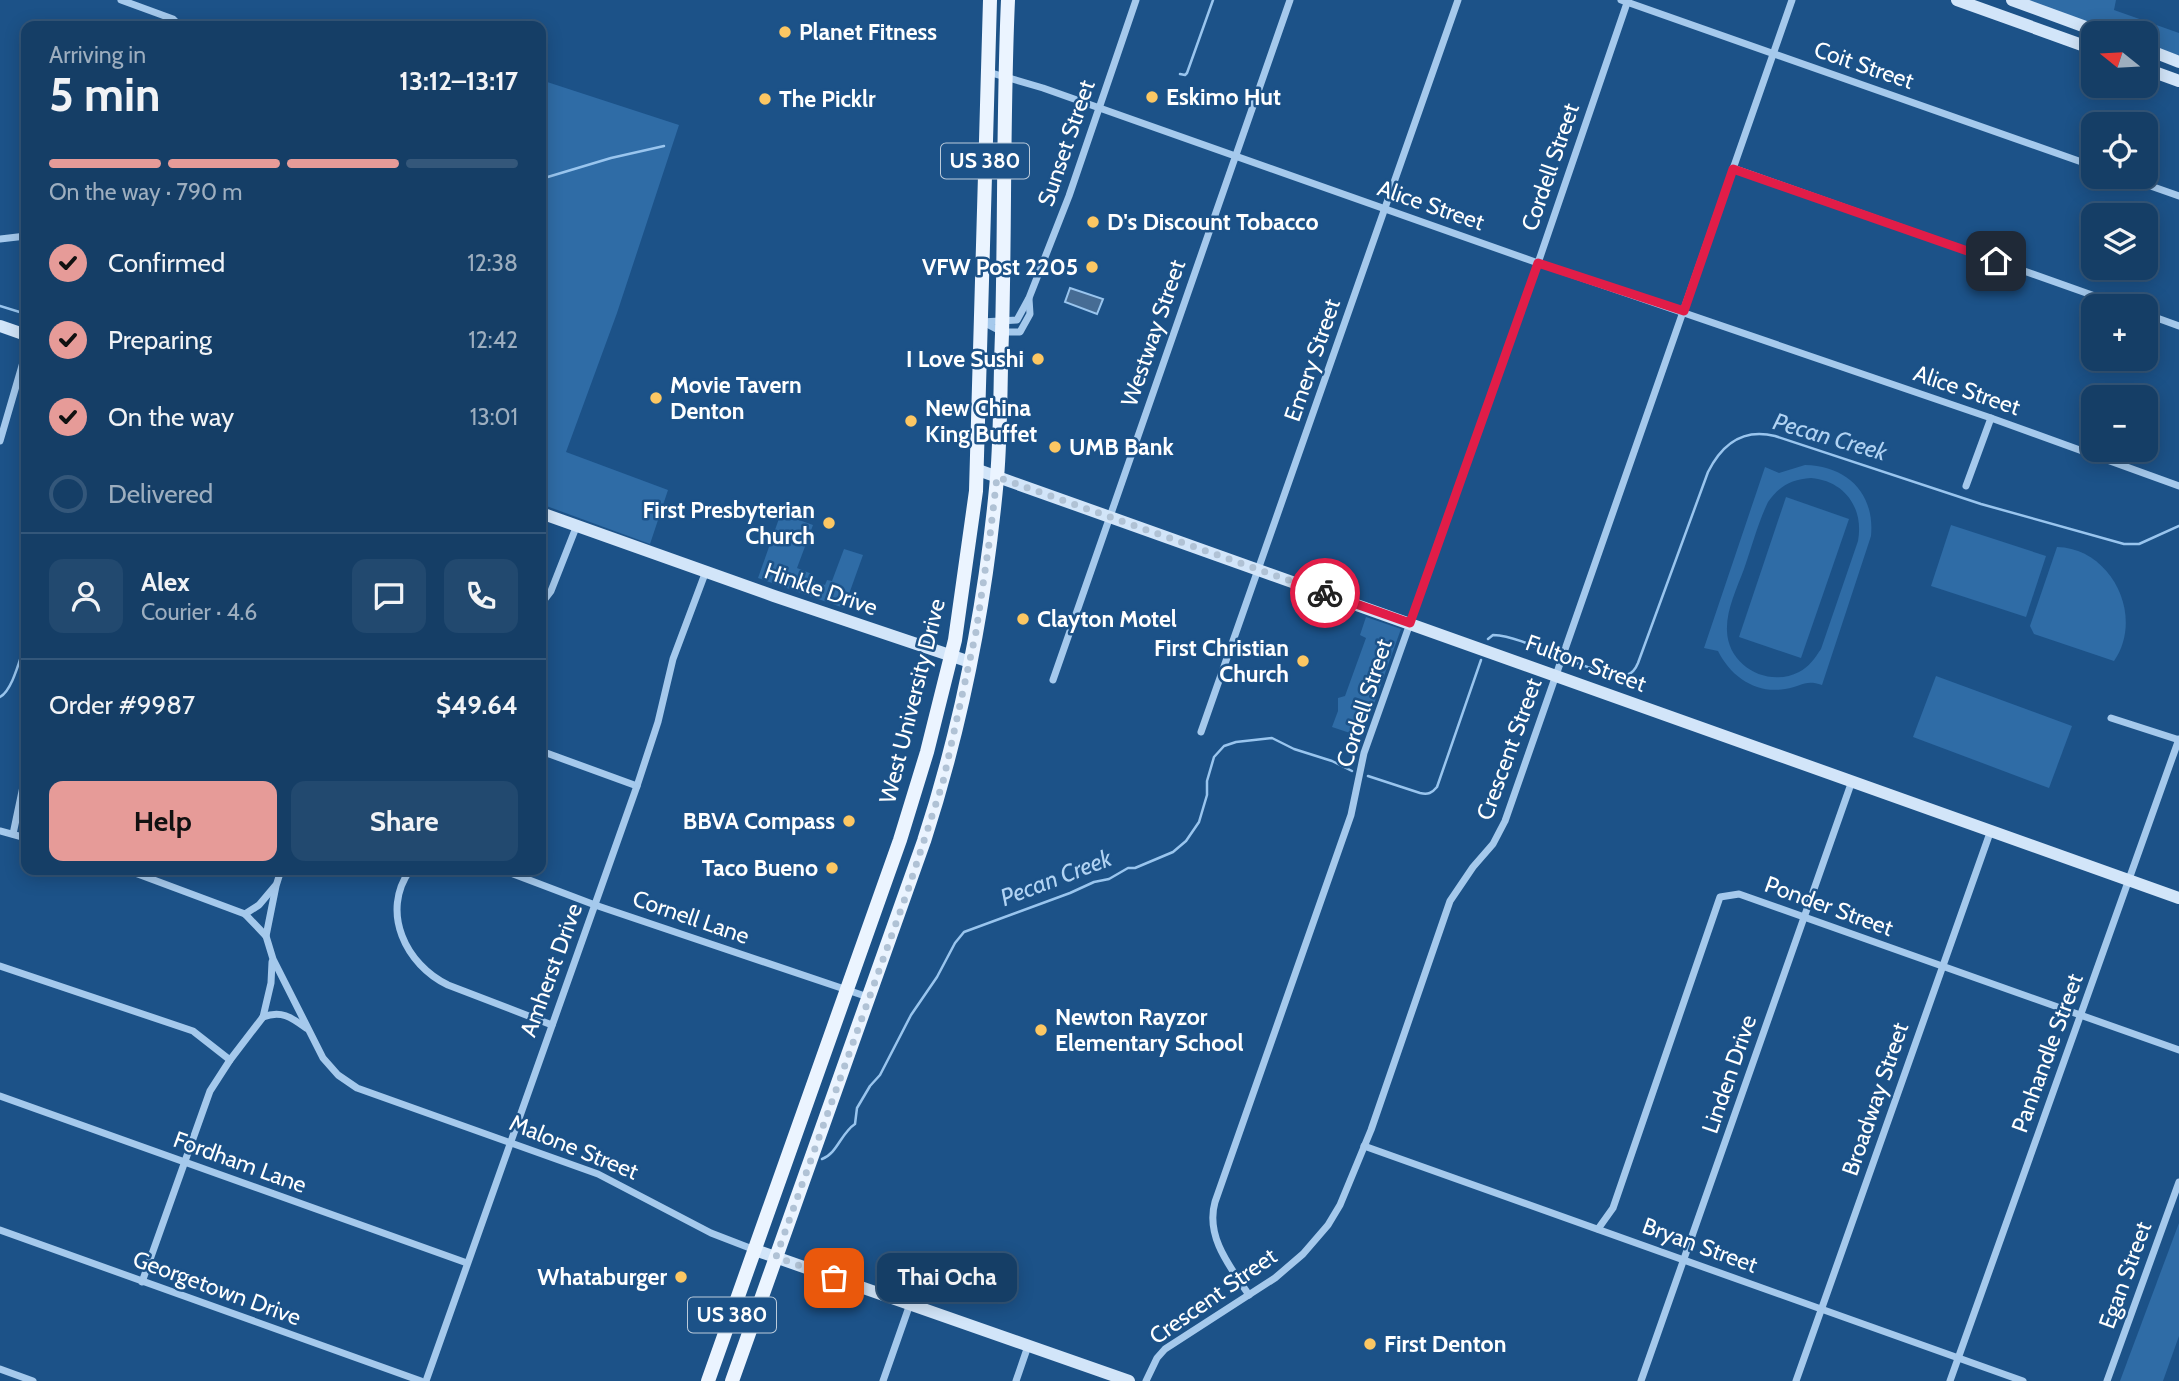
<!DOCTYPE html>
<meta charset="utf-8">
<style>
:root{--surface:#153e66;--page:#22496f;--text:#f1f3f6;--muted:#9daebf;--line:#34577a;--accent:#e69b98}
body{margin:0;font-family:Cabin,sans-serif;background:var(--page);color:var(--text);height:100vh;display:flex;flex-direction:column;font-size:26px;white-space:nowrap}
*{box-sizing:border-box;margin:0}
p{font-size:23px;color:var(--muted)}
.icon{flex:none;width:38px;height:38px;fill:none;stroke:currentColor;stroke-width:2;stroke-linecap:round;stroke-linejoin:round}
.map{position:relative;flex:1;overflow:hidden}
.details{position:absolute;left:21px;top:21px;width:525px;height:854px;display:flex;flex-direction:column;background:var(--surface);border-radius:14px;box-shadow:0 4px 18px #0003,0 0 0 2px var(--line)}
.details>*{flex:none}
.needle{width:46px;rotate:288deg}
.controls{position:absolute;left:2081px;top:21px;display:grid;gap:14px}
.controls a{display:grid;place-items:center;width:77px;height:77px;border-radius:14px;background:var(--surface);box-shadow:0 4px 18px #0003,0 0 0 2px var(--line);font-size:35px}
.pin{position:absolute;display:grid;place-items:center;width:60px;height:60px;color:#fff;margin:-30px;border-radius:14px;box-shadow:0 4px 10px #0006}
.courier{position:absolute;display:grid;place-items:center;width:70px;height:70px;margin:-35px;border:5px solid #e11d48;border-radius:50%;background:#fff;color:#222;box-shadow:0 2px 9px #0007}
.bubble{position:absolute;height:49px;border-radius:14px;background:var(--surface);box-shadow:0 4px 18px #0003,0 0 0 2px var(--line);font-size:23px;font-weight:800;line-height:49px;text-align:center}
.overview em{font-style:normal;font-weight:800}
.overview div{display:flex;flex-direction:column-reverse}
.overview{display:flex;align-items:center;justify-content:space-between;height:119px;padding:0 28px}
h1{font-size:46px;font-weight:800;line-height:52px}
.bar{display:grid;grid-template-columns:repeat(4,1fr);gap:10px 7px;align-content:center;height:84px;padding:0 28px}
.bar i{height:9px;border-radius:5px;background:var(--line)}
.bar .on{background:var(--accent)}
.bar p{grid-column:span 4}
.line{display:flex;align-items:center;gap:18px;padding:0 28px;border-top:2px solid var(--line)}
.line div{flex:1}
.round{display:grid;place-items:center;flex:none;width:74px;height:74px;border-radius:14px;background:var(--page)}
ol{padding:0 28px;list-style:none}
li{display:flex;align-items:center;gap:21px;height:77px}
li p{margin-inline-start:auto}
li .icon{padding:7px;border-radius:50%;background:var(--accent);color:#111;stroke-width:4}
li:last-child{color:var(--muted)}
li i{width:38px;height:38px;border:4px solid var(--line);border-radius:50%}
.cta{display:flex;gap:14px;margin-top:auto;padding:14px 28px}
.cta a{flex:1;height:80px;border-radius:14px;background:var(--accent);color:#111;font-size:28px;font-weight:800;line-height:80px;text-align:center}
.cta a+a{background:var(--page);color:var(--text)}
.map>svg:first-child{display:block}
.green{fill:#2f6ca6;fill-rule:evenodd}
.water{fill:#466c94;stroke:#99c5ee;stroke-width:2}
.lines{fill:none;stroke-linecap:round;stroke-linejoin:round}
.stream{stroke:#99c5ee;stroke-width:2.5}
.street{stroke:#a5c9ec;stroke-width:7}
.secondary{stroke:#d2e5f9;stroke-width:12}
.primary{stroke:#ebf4ff;stroke-width:14}
.done{stroke:#b0c2d5;stroke-width:7;stroke-dasharray:0 12.6}
.route{stroke:#e11d48;stroke-width:9}
.poi-dot{fill:#fcc763;stroke:#1c5288;stroke-width:2.5}
.labels{text-anchor:middle;stroke-width:5;stroke-linejoin:round;paint-order:stroke}
.shield{fill:#1c5288;stroke:#bbcbdb;stroke-width:2}
.shield-label{font-size:21px;font-weight:bold;fill:#fff}
.poi-label{font-size:23px;font-weight:bold;fill:#fff;stroke:#1c5288;text-anchor:start}
.street-label{font-size:23px;fill:#fff;stroke:#1c5288}
.water-label{font-size:24px;font-style:italic;fill:#b1d3f3;stroke:#1c5288}
</style>
<div class="map">
<svg width="2179" height="1381" viewBox="0 0 2179 1381">
<rect width="100%" height="100%" fill="#1c5288"/>
<g class="green">
<path d="M2025 0H2116L2114 10 2179 33V56L2146 44V33H2117Z"/>
<path d="M541 80 679 125 617 313 566 452 668 490 650 544 541 504Z"/>
<path d="M1805 465C1847 466 1875 493 1871 536L1822 685C1804 679 1802 687 1785 689 1756 694 1731 677 1718 651L1704 648 1765 467 1779 473ZM1811 478C1845 481 1864 508 1858 541L1821 649C1815 658 1809 667 1799 672 1768 688 1728 666 1727 631 1726 610 1737 588 1744 569 1752 546 1758 523 1768 502 1779 486 1792 479 1811 478Z"/>
<path d="M1786 497 1849 519 1801 658 1739 637Z"/>
<path d="M782 510 800 517 799 520 813 525 797 568 812 574 810 580 825 585 827 580 832 581 844 549 863 555 844 608 758 578Z"/>
<path d="M1951 525 2046 556 2026 617 1931 586Z"/>
<path d="M2057 547C2111 548 2145 616 2114 661L2034 634 2030 626Z"/>
<path d="M1366 617 1401 629 1362 737 1332 727 1338 711V698L1345 696 1366 638 1360 635Z"/>
<path d="M1936 676 2072 726 2049 788 1913 737Z"/>
<path d="M2179 1223V1336L2163 1381H2120Z"/>
</g>
<path class="water" d="M1070 288 1103 299 1097 314 1065 302Z"/>
<g class="lines">
<g class="stream">
<path d="M1180 74 1185 75 1187 73 1213 0"/>
<path d="M541 179 611 158 664 146"/>
<path d="M0 306 26 314"/>
<path d="M1488 639 1493 635C1513 636 1534 646 1552 654"/>
<path d="M1571 661C1583 665 1616 679 1627 675 1633 673 1636 668 1638 663L1708 472C1722 444 1743 428 1775 436L1981 504 2124 544H2139L2179 526"/>
<path d="M0 697C13 690 20 657 26 642"/>
<path d="M1368 776 1420 793C1428 795 1432 793 1437 787L1481 660"/>
<path d="M822 1159C837 1154 841 1133 855 1124L857 1108 870 1086 880 1075 911 1015 937 977 955 943 964 932 1070 893 1094 882 1109 879 1128 868H1135L1173 852 1186 841 1199 822 1207 795V781L1214 757 1224 746 1236 742 1272 738 1294 749 1332 761 1352 771"/>
</g>
<g class="street">
<path d="M121 0 173 19 180 26"/>
<path d="M1621 0 2093 166"/>
<path d="M988 72 1043 88 1538 263 1991 418 2179 486"/>
<path d="M1733 168 2123 306"/>
<path d="M2125 177 2179 196"/>
<path d="M0 239 26 236"/>
<path d="M2146 314 2179 326"/>
<path d="M982 322 1017 320 1029 298 1069 196 1136 0"/>
<path d="M983 322 1002 332H1020L1030 314 1029 299"/>
<path d="M0 441 26 352"/>
<path d="M1966 486 1991 418"/>
<path d="M541 604 551 591 577 525"/>
<path d="M1053 680 1290 0"/>
<path d="M2111 718 2179 740"/>
<path d="M1201 732 1458 0"/>
<path d="M541 751 637 786"/>
<path d="M0 831 26 838"/>
<path d="M13 834 25 777"/>
<path d="M127 870 245 914 266 936 273 959 323 1058 338 1075 357 1088 598 1174 711 1233 755 1250"/>
<path d="M410 870C380 912 406 965 448 985L552 1025"/>
<path d="M503 870 595 905 868 997"/>
<path d="M245 914 259 905 275 886"/>
<path d="M266 936 276 886 281 870"/>
<path d="M0 966 193 1031 230 1060"/>
<path d="M263 1017C281 1010 291 1017 306 1028"/>
<path d="M0 1096 467 1263"/>
<path d="M1364 1146 2023 1381"/>
<path d="M1598 1229 1613 1208 1720 897 1739 894 2179 1050"/>
<path d="M0 1230 421 1381"/>
<path d="M142 1282 210 1091 230 1060 263 1017 271 983 272 962"/>
<path d="M1249 1295C1231 1268 1205 1237 1215 1202L1351 815 1364 753 1538 263 1628 0"/>
<path d="M0 1369 33 1381"/>
<path d="M426 1381 637 786 658 722 673 659 706 571"/>
<path d="M883 1381 910 1304"/>
<path d="M1016 1381 1028 1346"/>
<path d="M1146 1381 1157 1358 1165 1349 1275 1278 1303 1254 1328 1225 1340 1205 1371 1130 1450 901 1473 867 1493 844 1505 821 1792 0"/>
<path d="M1641 1381 1852 781"/>
<path d="M1796 1381 1991 830"/>
<path d="M1950 1381 2179 739"/>
<path d="M2107 1381 2179 1182"/>
</g>
<g class="secondary">
<path d="M1957 0 2093 49"/>
<path d="M2012 0 2102 33"/>
<path d="M2146 49 2179 62"/>
<path d="M2146 69 2179 81"/>
<path d="M0 326 26 335"/>
<path d="M978 470 2179 898"/>
<path d="M541 513 774 596 970 662"/>
<path d="M755 1250 1129 1381"/>
</g>
<g class="primary">
<path d="M708 1381 900 840 927 752 955 640 976 491 990 0"/>
<path d="M732 1381 924 841C962 724 986 600 997 478 1001 430 1000 382 1002 334 1005 223 1003 111 1008 0"/>
</g>
</g>
<g class="lines">
<path class="done" d="M834 1278 776 1257 908 890 943 782 976 632 989 544 997 477 1325 593"/>
<path class="route" d="M1325 593 1410 623 1538 263 1684 311 1733 169 1996 261"/>
</g>
<g class="poi-dot">
<circle cx="785" cy="32" r="7"/>
<circle cx="1152" cy="97" r="7"/>
<circle cx="765" cy="99" r="7"/>
<circle cx="1093" cy="222" r="7"/>
<circle cx="1092" cy="267" r="7"/>
<circle cx="1038" cy="359" r="7"/>
<circle cx="656" cy="398" r="7"/>
<circle cx="911" cy="421" r="7"/>
<circle cx="1055" cy="447" r="7"/>
<circle cx="829" cy="523" r="7"/>
<circle cx="1023" cy="619" r="7"/>
<circle cx="1303" cy="661" r="7"/>
<circle cx="849" cy="821" r="7"/>
<circle cx="832" cy="868" r="7"/>
<circle cx="1041" cy="1030" r="7"/>
<circle cx="681" cy="1277" r="7"/>
<circle cx="1370" cy="1344" r="7"/>
</g>
<g class="labels">
<g class="shield">
<rect x="941" y="143.5" width="88" height="35" rx="5"/>
<rect x="688" y="1297.5" width="88" height="35" rx="5"/>
</g>
<g class="shield-label">
<text x="985" y="168">US 380</text>
<text x="732" y="1322">US 380</text>
</g>
<g class="poi-label">
<text x="799" y="40">Planet Fitness</text>
<text x="1166" y="105">Eskimo Hut</text>
<text x="779" y="107">The Picklr</text>
<text x="1107" y="230">D's Discount Tobacco</text>
<text x="1078" y="275" text-anchor="end">VFW Post 2205</text>
<text x="1024" y="367" text-anchor="end">I Love Sushi</text>
<text x="670" y="393">Movie Tavern<tspan x="670" dy="26">Denton</tspan></text>
<text x="925" y="416">New China<tspan x="925" dy="26">King Buffet</tspan></text>
<text x="1069" y="455">UMB Bank</text>
<text x="815" y="518" text-anchor="end">First Presbyterian<tspan x="815" dy="26">Church</tspan></text>
<text x="1037" y="627">Clayton Motel</text>
<text x="1289" y="656" text-anchor="end">First Christian<tspan x="1289" dy="26">Church</tspan></text>
<text x="835" y="829" text-anchor="end">BBVA Compass</text>
<text x="818" y="876" text-anchor="end">Taco Bueno</text>
<text x="1055" y="1025">Newton Rayzor<tspan x="1055" dy="26">Elementary School</tspan></text>
<text x="667" y="1285" text-anchor="end">Whataburger</text>
<text x="1384" y="1352">First Denton</text>
</g>
<g class="street-label">
<text transform="translate(1864 65) rotate(19)" y="8">Coit Street</text>
<text transform="translate(1066 143) rotate(-71)" y="8">Sunset Street</text>
<text transform="translate(1550 167) rotate(-71)" y="8">Cordell Street</text>
<text transform="translate(1431 205) rotate(19)" y="8">Alice Street</text>
<text transform="translate(1153 333) rotate(-71)" y="8">Westway Street</text>
<text transform="translate(1312 360) rotate(-71)" y="8">Emery Street</text>
<text transform="translate(1967 390) rotate(19)" y="8">Alice Street</text>
<text transform="translate(821 589) rotate(19)" y="8">Hinkle Drive</text>
<text transform="translate(1586 663) rotate(20)" y="8">Fulton Street</text>
<text transform="translate(912 701) rotate(-76)" y="8">West University Drive</text>
<text transform="translate(1364 703) rotate(-72)" y="8">Cordell Street</text>
<text transform="translate(1509 749) rotate(-70)" y="8">Crescent Street</text>
<text transform="translate(1829 906) rotate(20)" y="8">Ponder Street</text>
<text transform="translate(691 917) rotate(19)" y="8">Cornell Lane</text>
<text transform="translate(551 970) rotate(-70)" y="8">Amherst Drive</text>
<text transform="translate(2047 1053) rotate(-70)" y="8">Panhandle Street</text>
<text transform="translate(1729 1074) rotate(-71)" y="8">Linden Drive</text>
<text transform="translate(1875 1099) rotate(-71)" y="8">Broadway Street</text>
<text transform="translate(574 1147) rotate(22)" y="8">Malone Street</text>
<text transform="translate(240 1162) rotate(20)" y="8">Fordham Lane</text>
<text transform="translate(1700 1245) rotate(20)" y="8">Bryan Street</text>
<text transform="translate(2125 1275) rotate(-70)" y="8">Egan Street</text>
<text transform="translate(217 1288) rotate(20)" y="8">Georgetown Drive</text>
<text transform="translate(1213 1296) rotate(-35)" y="8">Crescent Street</text>
</g>
<g class="water-label">
<text transform="translate(1830 437) rotate(16)" y="8">Pecan Creek</text>
<text transform="translate(1056 878) rotate(-21)" y="8">Pecan Creek</text>
</g>
</g>
</svg>
<div class="controls">
<a><svg class="needle" viewBox="-14 -14 28 28"><path d="M0-13l5 13h-10z" fill="#e53935"/><path d="M0 13l5-13h-10z" fill="#9daebf"/></svg></a>
<a><svg class="icon" aria-label="locate" viewBox="0 0 24 24"><circle cx="12" cy="12" r="6"/><path d="M12 2v4M12 18v4M2 12h4M18 12h4"/></svg></a>
<a><svg class="icon" aria-label="layers" viewBox="0 0 24 24"><path d="M12 4l9 5-9 5-9-5zM3 14l9 5 9-5"/></svg></a>
<a>+</a>
<a>−</a>
</div>
<div class="pin" style="left:834px;top:1278px;background:#ea580c"><svg class="icon" aria-label="bag" viewBox="0 0 24 24"><path d="M5 8h14l-1 12H6zM9 8a3 3 0 0 1 6 0"/></svg></div>
<div class="pin" style="left:1996px;top:261px;background:#1f2937"><svg class="icon" aria-label="home" viewBox="0 0 24 24"><path d="M3 11l9-7 9 7M6 9v11h12V9"/></svg></div>
<div class="courier" style="left:1325px;top:593px"><svg class="icon" aria-label="bike" viewBox="0 0 24 24"><circle cx="6" cy="16" r="4"/><circle cx="18" cy="16" r="4"/><path d="M6 16l4-8h5l3 8M10 8l3 8H6M13 5h3"/></svg></div>
<div class="bubble" style="left:877px;top:1253px;width:140px">Thai Ocha</div>
<section class="details">
<div class="overview"><div><h1>5 min</h1><p>Arriving in</p></div><em>13:12–13:17</em></div>
<div class="bar"><i class="on"></i><i class="on"></i><i class="on"></i><i></i><p>On the way · 790 m</p></div>
<ol>
<li><svg class="icon" aria-label="check" viewBox="0 0 24 24"><path d="M5 12l5 5 9-10"/></svg>Confirmed<p>12:38</p></li>
<li><svg class="icon" aria-label="check" viewBox="0 0 24 24"><path d="M5 12l5 5 9-10"/></svg>Preparing<p>12:42</p></li>
<li><svg class="icon" aria-label="check" viewBox="0 0 24 24"><path d="M5 12l5 5 9-10"/></svg>On the way<p>13:01</p></li>
<li><i></i>Delivered</li>
</ol>
<div class="line" style="height:126px"><a class="round"><svg class="icon" aria-label="person" viewBox="0 0 24 24"><circle cx="12" cy="8" r="4"/><path d="M4 21q1-7 8-7t8 7"/></svg></a><div><b>Alex</b><p>Courier · 4.6</p></div><a class="round"><svg class="icon" aria-label="chat" viewBox="0 0 24 24"><path d="M4 5h16v11H9l-5 4z"/></svg></a><a class="round"><svg class="icon" aria-label="phone" viewBox="0 0 24 24"><path d="M5 4h4l2 5-3 2q2 4 5 5l2-3 5 2v4C11 20 4 13 5 4z"/></svg></a></div>
<div class="line" style="height:91px"><div>Order #9987</div><b>$49.64</b></div>
<div class="cta"><a>Help</a><a>Share</a></div>
</section>
</div>
